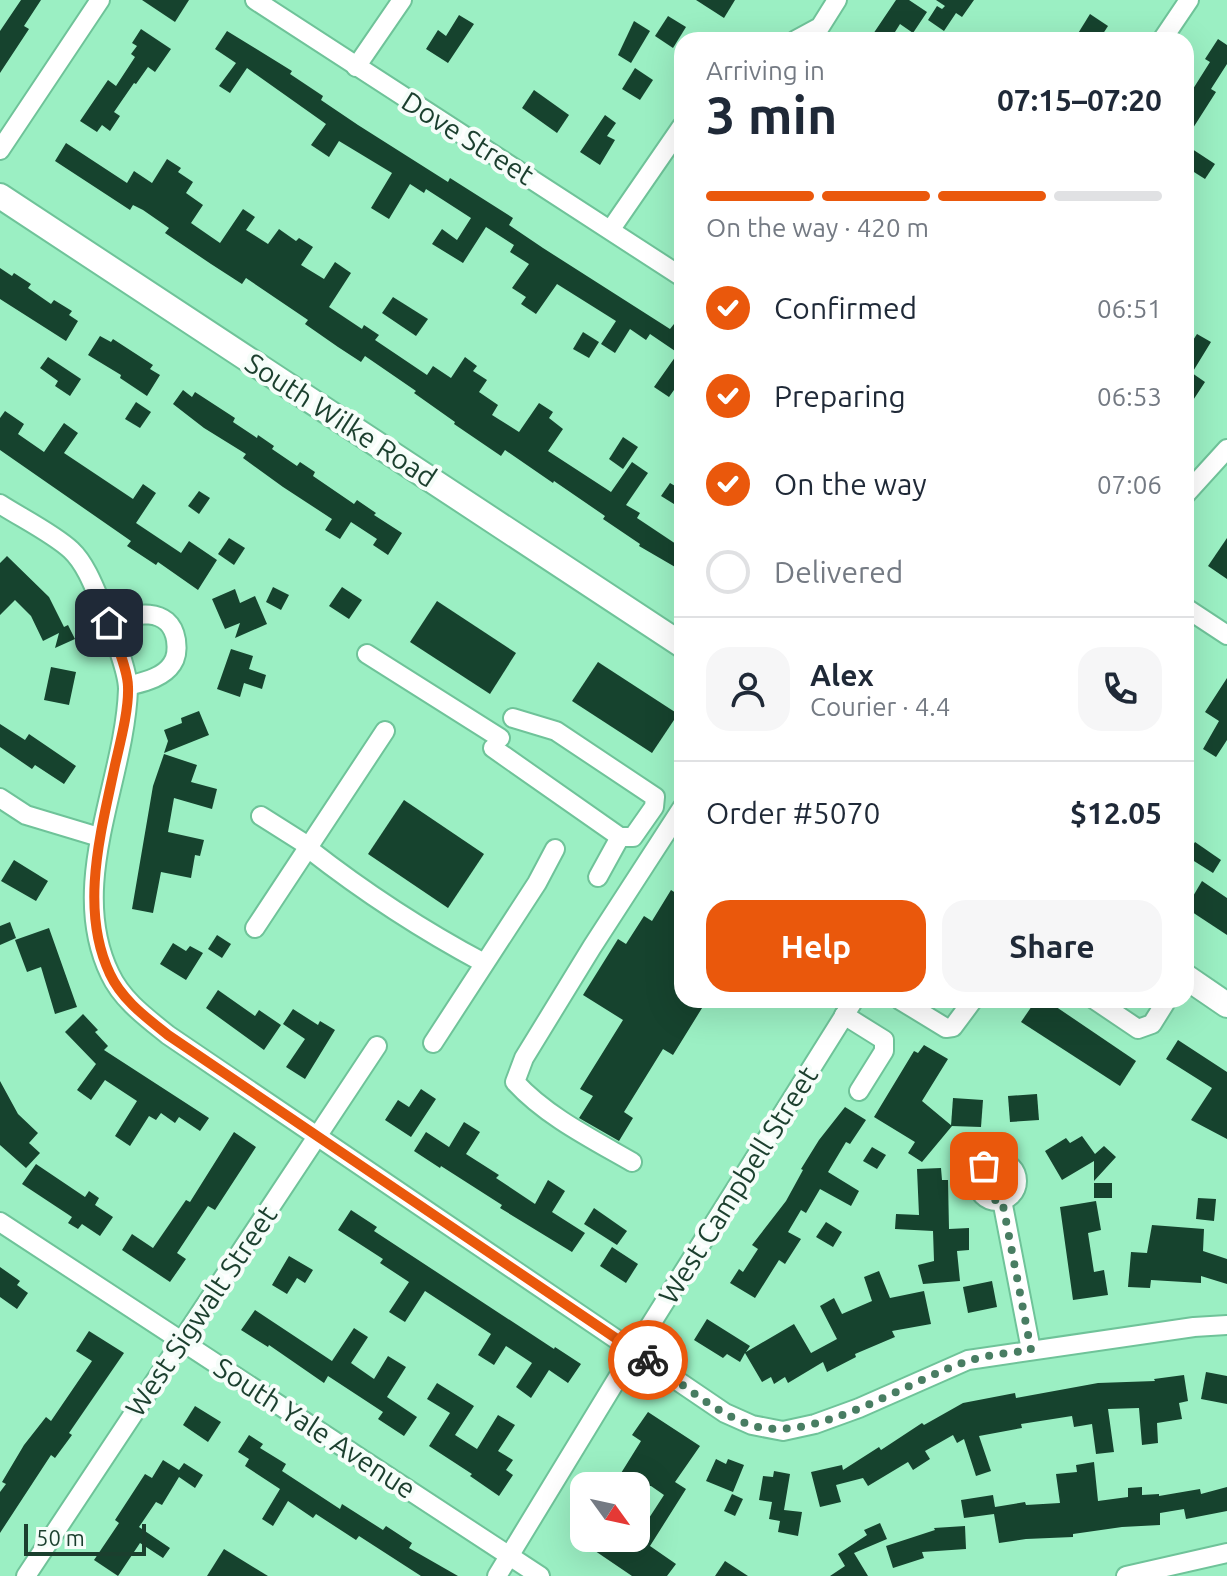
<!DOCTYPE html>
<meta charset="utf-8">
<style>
:root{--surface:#fff;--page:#f6f6f7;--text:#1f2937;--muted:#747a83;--line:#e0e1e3;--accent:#ea580c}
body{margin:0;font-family:Ubuntu,sans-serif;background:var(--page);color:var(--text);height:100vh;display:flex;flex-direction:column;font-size:30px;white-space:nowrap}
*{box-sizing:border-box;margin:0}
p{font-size:26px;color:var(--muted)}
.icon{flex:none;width:44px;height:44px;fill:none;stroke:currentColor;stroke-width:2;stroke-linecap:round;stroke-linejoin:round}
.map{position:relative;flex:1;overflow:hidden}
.sheet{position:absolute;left:674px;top:32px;width:520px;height:976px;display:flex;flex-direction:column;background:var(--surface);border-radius:24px;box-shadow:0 8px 32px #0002}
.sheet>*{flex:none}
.needle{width:52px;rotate:123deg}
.fabs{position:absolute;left:570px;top:1472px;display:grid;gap:16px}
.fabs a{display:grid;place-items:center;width:80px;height:80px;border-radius:16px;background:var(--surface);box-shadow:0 8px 32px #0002;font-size:40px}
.scale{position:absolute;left:24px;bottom:20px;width:122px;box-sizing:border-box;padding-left:8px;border:4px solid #1b3f2e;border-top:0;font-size:22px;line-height:28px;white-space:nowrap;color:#1b3f2e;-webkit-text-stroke:6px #f5fdf9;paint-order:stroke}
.pin{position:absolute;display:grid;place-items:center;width:68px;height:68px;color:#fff;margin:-34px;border-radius:16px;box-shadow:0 4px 12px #0006}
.courier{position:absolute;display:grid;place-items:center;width:80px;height:80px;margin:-40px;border:6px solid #ea580c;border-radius:50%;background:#fff;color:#222;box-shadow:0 2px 10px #0007}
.overview em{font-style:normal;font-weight:700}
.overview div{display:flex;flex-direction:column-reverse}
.overview{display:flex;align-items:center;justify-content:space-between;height:136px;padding:0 32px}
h1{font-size:52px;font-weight:700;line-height:60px}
.bar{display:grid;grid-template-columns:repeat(4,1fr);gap:12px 8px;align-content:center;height:96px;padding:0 32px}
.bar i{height:10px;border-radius:6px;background:var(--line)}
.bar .current{background:var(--accent)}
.bar p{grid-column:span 4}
.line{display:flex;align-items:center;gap:20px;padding:0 32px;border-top:2px solid var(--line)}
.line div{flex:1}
.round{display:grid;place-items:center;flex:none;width:84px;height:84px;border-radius:24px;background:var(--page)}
ol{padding:0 32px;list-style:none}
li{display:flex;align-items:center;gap:24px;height:88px}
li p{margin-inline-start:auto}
li .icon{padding:8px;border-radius:50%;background:var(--accent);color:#fff;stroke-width:4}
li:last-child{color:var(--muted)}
li i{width:44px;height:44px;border:4px solid var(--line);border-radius:50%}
.primary-button{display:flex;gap:16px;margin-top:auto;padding:16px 32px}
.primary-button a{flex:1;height:92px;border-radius:24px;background:var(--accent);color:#fff;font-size:32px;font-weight:700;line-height:92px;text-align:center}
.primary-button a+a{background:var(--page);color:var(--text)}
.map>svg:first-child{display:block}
.building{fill:#16432e}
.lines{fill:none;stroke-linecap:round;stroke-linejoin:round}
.minor-casing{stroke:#6fc399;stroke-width:22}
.major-casing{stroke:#6fc399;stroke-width:28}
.minor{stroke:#fff;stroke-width:18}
.major{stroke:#fff;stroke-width:24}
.done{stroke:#487d62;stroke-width:8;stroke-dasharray:0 14.4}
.route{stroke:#ea580c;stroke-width:10}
.labels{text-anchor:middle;stroke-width:8;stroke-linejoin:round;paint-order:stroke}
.street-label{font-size:28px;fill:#1b3f2e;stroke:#f5fdf9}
</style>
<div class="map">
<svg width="1227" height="1576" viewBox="0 0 1227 1576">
<rect width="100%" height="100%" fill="#9befc3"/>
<g class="building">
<path d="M21 0H41L24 26 29 29 0 73V31Z"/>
<path d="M142 0H189L175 22Z"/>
<path d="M696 0H735L724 18Z"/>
<path d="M896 0H909L927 12 913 33 900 24 890 40H869Z"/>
<path d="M936 0H974L962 17 956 13 944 31 928 20 937 6 942 9 945 6Z"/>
<path d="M1090 14 1108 26 1099 40H1085L1077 35Z"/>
<path d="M459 15 474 24 448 63 426 49 438 30 446 36Z"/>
<path d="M668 16 686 27 673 48 655 36Z"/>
<path d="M634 21 650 31 631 63 618 55Z"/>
<path d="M141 29 171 49 155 72 148 67 136 84 134 83 114 112 120 116 110 131 102 125 97 132 80 121 108 80 116 86 135 57 131 54 137 46 132 43Z"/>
<path d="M227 31 292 71 290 74 323 96 321 100 358 125 448 182 450 178 513 218 509 225 543 248 670 329 674 324 682 329V395L674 390 669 397 654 387 678 353 650 334 646 340 630 329 615 353 601 344 616 321 557 284 536 314 521 304 526 297 512 288 529 264 510 252 514 245 486 227 463 263 432 244 442 229 457 240 471 218 426 189 424 193 410 184 389 219 371 208 392 173 339 141 329 157 311 145 326 124 247 68 230 93 219 86 236 63 215 49Z"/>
<path d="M1218 39 1227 45V64L1211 89 1216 92 1186 139V100L1210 62 1205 59Z"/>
<path d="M635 68 653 80 640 100 622 89Z"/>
<path d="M534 90 569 115 557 133 522 108Z"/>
<path d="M605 115 616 123 607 136 615 140 600 165 580 152Z"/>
<path d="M66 143 127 183 134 171 152 183 167 159 181 168 178 172 193 182 186 193 203 205 191 223 220 243 243 209 255 217 246 230 268 244 279 229 296 241 299 238 313 247 301 265 324 279 335 262 351 273 329 307 362 329 364 325 379 335 375 340 427 375 433 366 451 378 465 357 477 366 473 371 487 380 479 392 498 405 492 415 519 432 539 403 553 412 549 418 563 429 548 451 611 492 632 462 648 473 626 505 640 513 637 518 682 548V571L639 546 640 544 603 519 605 516 554 481 553 483 505 450 501 456 454 424 455 422 414 393 416 391 365 356 361 362 338 347 305 324 308 320 246 278 242 284 211 264 165 233 169 228 143 210 133 205 130 210 55 161Z"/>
<path d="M1186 145 1215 164 1205 179 1186 167Z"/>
<path d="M0 268 12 276 14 273 31 284 28 288 51 304 54 300 72 311 69 315 78 321 66 341 0 299Z"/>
<path d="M393 297 428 319 416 336 382 313Z"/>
<path d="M583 332 599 342 589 358 573 349Z"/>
<path d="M1197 334 1211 342 1192 373 1205 382 1186 411V351Z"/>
<path d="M100 336 111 342 113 339 153 365 150 369 160 375 147 396 120 378 121 375 88 355Z"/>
<path d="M48 357 81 379 70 396 55 386 58 381 40 368Z"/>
<path d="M183 390 192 397 195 392 235 418 233 422 257 438 258 435 274 446 272 449 297 466 300 462 315 472 313 476 354 504 357 500 376 513 374 515 402 533 388 555 373 545 377 539 351 522 340 539 325 530 332 519 283 487 243 458 246 454 204 428 173 404Z"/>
<path d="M136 402 151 412 140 428 125 419Z"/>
<path d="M5 411 24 424 18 434 44 452 64 423 78 433 64 453 133 499 143 484 156 493 136 523 181 553 189 541 217 560 198 590 158 562 156 565 127 546 131 541 0 450V418Z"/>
<path d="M623 437 638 447 623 469 609 459Z"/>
<path d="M670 483 682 490V509L661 496Z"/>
<path d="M199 491 210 498 199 514 188 506Z"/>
<path d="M229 538 245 548 234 565 218 554Z"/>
<path d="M1227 538V579L1208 566Z"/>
<path d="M7 556 49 597 64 627 68 625 75 639 55 648 59 633 43 641 31 616 15 600 0 615V563Z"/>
<path d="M273 587 289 595 281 610 266 602Z"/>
<path d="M342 587 362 600 349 619 329 606Z"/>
<path d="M235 589 240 603 255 596 267 624 235 638 240 623 225 629 212 599Z"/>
<path d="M437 601 516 653 490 694 410 642Z"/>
<path d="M231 649 253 656 249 669 266 675 262 689 244 683 240 697 217 689Z"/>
<path d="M598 662 678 714 652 753 572 701Z"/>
<path d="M51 667 76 672 69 705 44 700Z"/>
<path d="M1227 678V740L1216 757 1203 749 1219 721 1205 712Z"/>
<path d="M199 711 209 735 164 753 168 741 164 730 182 723 181 718Z"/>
<path d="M0 724 25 740 29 734 76 766 64 784 35 765 32 769 0 747Z"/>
<path d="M164 754 197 765 191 782 217 789 212 809 174 798 168 832 204 840 200 856 195 855 191 878 161 872 153 913 132 909 153 786Z"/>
<path d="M404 800 484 854 448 908 368 854Z"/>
<path d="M1195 842 1221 860 1213 873 1186 856Z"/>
<path d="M14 860 48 881 36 901 1 881Z"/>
<path d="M1202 881 1227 898V935L1186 908Z"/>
<path d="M671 890 682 897V1000H707L673 1055 663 1049 624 1112 633 1118 619 1141 579 1118 593 1096 580 1089 623 1020 583 995 618 939 626 944 644 916 652 921Z"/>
<path d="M10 922 16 938 0 945V926Z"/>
<path d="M49 928 77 1007 55 1014 41 967 27 972 15 940Z"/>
<path d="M217 935 231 944 222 958 208 949Z"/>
<path d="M173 943 186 951 190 946 203 953 186 980 160 964Z"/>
<path d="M218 990 255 1016 259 1010 281 1025 264 1050 206 1008Z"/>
<path d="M1036 1000H1046L1136 1061 1120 1086 1021 1022Z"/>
<path d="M293 1009 318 1025 320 1021 335 1030 305 1079 286 1067 305 1039 283 1024Z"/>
<path d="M83 1014 98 1030 95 1032 108 1046 104 1050 209 1118 200 1131 179 1117 175 1123 161 1113 156 1120 149 1116 130 1146 115 1136 137 1101 105 1080 91 1100 77 1090 96 1064 65 1032Z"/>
<path d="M1178 1040 1227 1072V1139L1191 1120 1212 1088 1166 1059Z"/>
<path d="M924 1045 948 1059 922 1101 952 1126 922 1162 908 1153 915 1142 874 1117 914 1051 918 1053Z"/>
<path d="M0 1081 18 1114 38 1133 29 1143 40 1153 26 1168 0 1145Z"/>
<path d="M421 1089 436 1099 411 1137 385 1120 398 1100 409 1107Z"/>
<path d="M1037 1094 1039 1120 1010 1122 1008 1096Z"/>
<path d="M953 1098 983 1100 981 1127 951 1126Z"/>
<path d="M845 1107 866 1120 850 1144 846 1142 828 1172 859 1191 851 1206 820 1189 806 1213 801 1210 788 1232 801 1239 785 1264 779 1260 755 1298 730 1283 739 1269 743 1272 758 1249 752 1245 786 1201 803 1170 801 1169 819 1140Z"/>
<path d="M464 1122 480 1132 466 1154 499 1175 496 1178 535 1204 548 1180 565 1191 552 1212 585 1233 572 1252 500 1208 502 1205 441 1166 440 1168 414 1151 426 1132 449 1147Z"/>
<path d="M234 1132 256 1147 215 1210 208 1206 177 1253 186 1259 170 1282 122 1250 132 1234 153 1248 186 1200 190 1202Z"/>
<path d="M1082 1136 1095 1154 1104 1146 1116 1157 1094 1181V1161L1062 1180 1045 1151 1066 1138 1070 1143Z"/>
<path d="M872 1147 886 1155 877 1169 863 1161Z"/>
<path d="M36 1164 85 1197 89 1191 99 1198 95 1205 113 1217 100 1236 82 1224 78 1229 68 1223 72 1217 22 1184Z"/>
<path d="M941 1168 942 1180H948L949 1229 969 1228V1250L957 1251 960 1281 923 1284 918 1265 934 1261 933 1231 895 1229 896 1214 919 1215 917 1169Z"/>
<rect x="1094" y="1183" width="18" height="15"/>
<path d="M1198 1198 1216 1199 1214 1221 1196 1219Z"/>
<path d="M1096 1201 1101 1230 1088 1233 1094 1272 1104 1270 1108 1295 1073 1300 1060 1207Z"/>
<path d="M594 1208 627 1231 617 1245 584 1224Z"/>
<path d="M351 1210 377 1227 374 1231 554 1349 555 1347 581 1364 568 1383 549 1370 531 1398 516 1387 532 1363 506 1346 494 1365 478 1355 491 1334 425 1291 405 1322 389 1312 409 1282 380 1263 383 1259 338 1230Z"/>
<path d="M826 1222 842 1232 833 1247 816 1237Z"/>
<path d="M1152 1225 1204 1229 1203 1251 1227 1259V1284L1201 1276V1283L1151 1280 1150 1288 1128 1287 1131 1252 1147 1253Z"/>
<path d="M612 1247 638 1264 626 1283 600 1266Z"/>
<path d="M289 1256 313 1270 305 1283 297 1278 287 1294 272 1285Z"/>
<path d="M0 1267 20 1281 17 1285 28 1293 17 1309 0 1297Z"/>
<path d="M879 1271 890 1298 924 1291 931 1324 892 1331 895 1337 855 1354 856 1357 827 1372 823 1362 788 1383 785 1377 774 1384 771 1377 762 1382 745 1353 740 1362 727 1354 723 1358 694 1340 707 1319 750 1346 746 1352 794 1324 811 1353 837 1339 820 1306 834 1298 842 1314 872 1301 864 1277Z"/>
<path d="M992 1281 997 1307 968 1313 963 1287Z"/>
<path d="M255 1310 332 1361 354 1328 368 1337 351 1363 374 1379 388 1356 406 1367 387 1397 417 1417 404 1436 378 1419 383 1412 328 1376 324 1383 269 1345 268 1347 241 1330Z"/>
<path d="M89 1331 124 1353 69 1433 72 1435 55 1458 51 1455 0 1533V1492L6 1484 2 1482 24 1445 46 1417 51 1421 92 1361 76 1351Z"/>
<path d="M1206 1372 1227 1376V1404L1201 1399Z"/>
<path d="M1184 1375 1188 1401 1179 1403 1182 1419 1157 1423 1158 1443 1142 1445 1139 1408 1108 1409 1114 1452 1096 1454 1092 1424 1074 1427 1072 1416 1021 1424 1022 1428 979 1436 991 1471 976 1476 964 1439 957 1443 953 1435 925 1451 930 1459 913 1470 908 1462 868 1486 863 1478 836 1485 841 1502 820 1507 811 1472 842 1465 843 1470 879 1447 881 1450 922 1423 924 1425 963 1403 1015 1393 1016 1398 1098 1383 1155 1381 1154 1379Z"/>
<path d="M437 1383 474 1406 455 1435 477 1449 498 1415 515 1425 498 1451 513 1460 506 1470 513 1475 499 1496 470 1476 472 1474 429 1446 450 1413 427 1399Z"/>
<path d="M195 1406 221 1422 208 1442 183 1425Z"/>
<path d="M648 1412 700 1446 675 1482 686 1489 650 1546 676 1564 667 1576H632L576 1538H636L664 1495 651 1486H613L641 1441 632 1435Z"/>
<path d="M249 1435 263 1444 260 1448 286 1464 282 1471 340 1509 342 1504 383 1530 386 1526 412 1543 409 1548 458 1576H421L359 1536 356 1540 316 1514 313 1518 288 1501 273 1526 262 1519 280 1489 245 1466 249 1459 238 1452Z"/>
<path d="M716 1459 726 1464 728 1459 744 1465 733 1492 706 1481Z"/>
<path d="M163 1460 179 1470 184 1463 203 1475 195 1488 179 1477 162 1505 156 1502 139 1527 170 1548 163 1558 140 1543 118 1576 94 1560 119 1523 115 1520 145 1474 152 1478Z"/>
<path d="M1094 1462 1098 1501 1128 1497V1488L1142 1487V1495L1159 1494V1496L1200 1489 1201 1494 1227 1487V1511L1186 1519 1184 1509 1160 1513V1525L1122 1527 1073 1534V1537L1026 1539 999 1543 994 1514 964 1518 961 1500 993 1495 995 1507 1025 1502 1026 1505 1060 1503 1056 1474 1077 1472 1076 1465Z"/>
<path d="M774 1471 790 1474 784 1510 802 1512 798 1536 778 1532 780 1521 769 1519 772 1502 759 1500 763 1476 773 1477Z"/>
<path d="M732 1494 743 1499 735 1516 724 1511Z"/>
<path d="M880 1523 887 1539 854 1553 868 1576H830L845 1566 838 1554 867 1535 864 1530Z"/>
<path d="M965 1526 966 1549 922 1552 924 1558 893 1568 886 1546 935 1530 934 1528Z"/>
<path d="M224 1549 268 1576H207Z"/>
<path d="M725 1561 748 1576H715Z"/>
</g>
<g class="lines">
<g class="minor-casing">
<g id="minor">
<path d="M255 0 682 277"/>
<path d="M796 40 820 27 837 0"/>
<path d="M1162 40 1189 0"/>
<path d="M356 67 402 0"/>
<path d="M0 150 100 0"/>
<path d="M611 229 682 126"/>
<path d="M1186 494 1227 449"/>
<path d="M0 504C20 517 54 534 71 550 86 564 95 589 103 608 110 625 128 671 128 689 125 782 66 883 110 974 122 1000 147 1018 168 1035L725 1413 752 1425 783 1431 815 1424 859 1408 968 1360 1194 1327 1227 1325"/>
<path d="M1186 608 1227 635"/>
<path d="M109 623C133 613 170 605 176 640 177 647 177 657 172 664 163 678 143 682 128 686"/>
<path d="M367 654 500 738"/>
<path d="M493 748 620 837H633L654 807 655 797 556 731 513 718"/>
<path d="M0 798 26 815 99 837"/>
<path d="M261 816 310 847"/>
<path d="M309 849C364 892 422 930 484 963"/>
<path d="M598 877 620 837"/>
<path d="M255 928 385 731"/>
<path d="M900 1000 946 1028 953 1027 973 1000"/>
<path d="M1095 1000 1138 1029 1152 1024 1167 1000"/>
<path d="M844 1015 884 1040V1051L859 1091"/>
<path d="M433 1043 537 883 555 849"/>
<circle cx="997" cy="1181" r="20"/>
<path d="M632 1162C592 1139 546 1116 515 1082L524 1058 592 947 682 808"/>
<path d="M1002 1200 1031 1350"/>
<path d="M0 1222 540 1576"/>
<path d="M26 1576 377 1046"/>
<path d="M497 1576 634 1351 854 1000"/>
<path d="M1126 1576 1227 1553"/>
</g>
</g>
<g class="major-casing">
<g id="major">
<path d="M0 196 682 645"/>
<path d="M1186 977 1227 1005"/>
</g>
</g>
<use href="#minor" class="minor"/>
<use href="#major" class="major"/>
</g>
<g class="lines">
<path class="done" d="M648 1360C679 1381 716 1414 751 1425 813 1445 906 1382 965 1362 985 1355 1009 1353 1031 1350L1002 1200C980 1202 972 1183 984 1166"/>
<path class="route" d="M109 623C115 641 128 669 128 687 129 710 120 743 115 765 101 832 79 909 110 974 122 1000 147 1018 168 1035L648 1360"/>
</g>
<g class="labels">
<g class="street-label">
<text transform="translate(468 138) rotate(32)" y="10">Dove Street</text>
<text transform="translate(341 420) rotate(33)" y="10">South Wilke Road</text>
<text transform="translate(738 1185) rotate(-58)" y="10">West Campbell Street</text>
<text transform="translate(201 1311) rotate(-56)" y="10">West Sigwalt Street</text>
<text transform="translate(315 1428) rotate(33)" y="10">South Yale Avenue</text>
</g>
</g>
</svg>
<div class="fabs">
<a><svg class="needle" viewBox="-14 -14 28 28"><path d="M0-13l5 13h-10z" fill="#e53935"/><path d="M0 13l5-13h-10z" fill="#747a83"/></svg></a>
</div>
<div class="scale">50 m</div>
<div class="pin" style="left:984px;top:1166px;background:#ea580c"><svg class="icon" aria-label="bag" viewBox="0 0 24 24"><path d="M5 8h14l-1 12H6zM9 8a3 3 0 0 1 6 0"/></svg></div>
<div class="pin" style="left:109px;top:623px;background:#1f2937"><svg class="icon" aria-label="home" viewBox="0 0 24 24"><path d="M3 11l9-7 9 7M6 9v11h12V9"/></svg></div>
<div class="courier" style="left:648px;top:1360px"><svg class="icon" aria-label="bike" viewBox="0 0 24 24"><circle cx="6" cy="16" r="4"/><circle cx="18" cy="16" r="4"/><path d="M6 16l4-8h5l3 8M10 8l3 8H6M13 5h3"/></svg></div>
<section class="sheet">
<div class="overview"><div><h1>3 min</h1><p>Arriving in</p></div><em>07:15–07:20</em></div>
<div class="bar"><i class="current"></i><i class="current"></i><i class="current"></i><i></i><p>On the way · 420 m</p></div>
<ol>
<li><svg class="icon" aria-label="check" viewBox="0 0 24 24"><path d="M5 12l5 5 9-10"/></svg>Confirmed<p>06:51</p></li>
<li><svg class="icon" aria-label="check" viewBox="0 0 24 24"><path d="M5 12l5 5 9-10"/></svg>Preparing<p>06:53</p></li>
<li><svg class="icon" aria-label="check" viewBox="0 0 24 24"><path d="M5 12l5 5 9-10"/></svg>On the way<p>07:06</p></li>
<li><i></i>Delivered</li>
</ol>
<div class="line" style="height:144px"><a class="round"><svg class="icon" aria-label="person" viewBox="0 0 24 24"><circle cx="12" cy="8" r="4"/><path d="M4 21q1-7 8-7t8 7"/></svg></a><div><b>Alex</b><p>Courier · 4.4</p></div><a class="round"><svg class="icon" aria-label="phone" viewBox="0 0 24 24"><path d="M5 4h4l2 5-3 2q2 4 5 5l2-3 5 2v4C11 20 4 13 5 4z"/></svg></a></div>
<div class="line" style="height:104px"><div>Order #5070</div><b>$12.05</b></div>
<div class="primary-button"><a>Help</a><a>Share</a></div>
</section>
</div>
